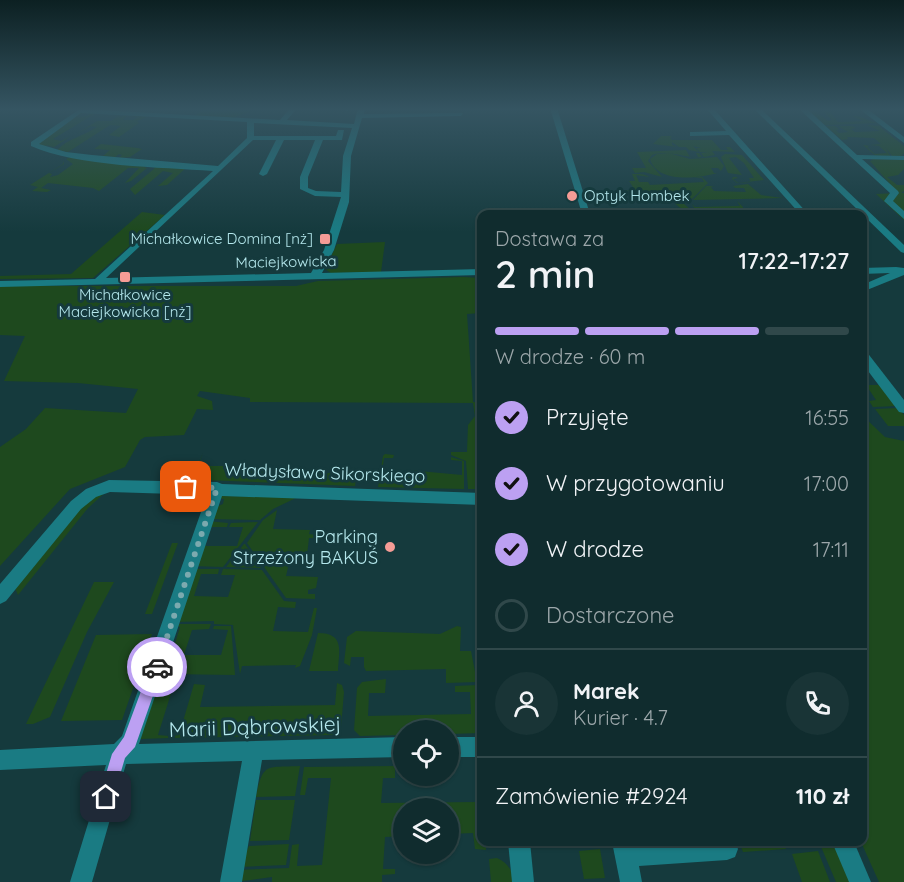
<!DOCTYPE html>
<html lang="pl">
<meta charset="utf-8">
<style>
:root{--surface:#102c2e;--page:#193436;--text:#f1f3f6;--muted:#9ca7aa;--line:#30484a;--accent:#bca0f2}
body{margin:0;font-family:Quicksand,sans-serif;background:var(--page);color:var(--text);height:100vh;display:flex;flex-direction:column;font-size:22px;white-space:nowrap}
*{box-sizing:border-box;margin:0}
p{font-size:20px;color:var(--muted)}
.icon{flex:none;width:33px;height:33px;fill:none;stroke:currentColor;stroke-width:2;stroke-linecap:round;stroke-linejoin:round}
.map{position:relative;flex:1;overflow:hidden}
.details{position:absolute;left:477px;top:210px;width:390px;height:636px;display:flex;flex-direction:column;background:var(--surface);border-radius:12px;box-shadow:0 2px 4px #0004,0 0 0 2px var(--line)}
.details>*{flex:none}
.controls{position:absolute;left:393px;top:720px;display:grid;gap:12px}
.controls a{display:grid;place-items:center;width:66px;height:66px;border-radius:50%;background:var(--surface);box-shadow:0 2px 4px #0004,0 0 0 2px var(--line);font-size:30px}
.pin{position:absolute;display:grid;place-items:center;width:51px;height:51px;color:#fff;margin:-26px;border-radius:12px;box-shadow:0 3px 9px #0006}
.courier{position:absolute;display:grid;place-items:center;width:60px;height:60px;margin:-30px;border:4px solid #bca0f2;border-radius:50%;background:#fff;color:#222;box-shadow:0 2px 8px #0007}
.summary em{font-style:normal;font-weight:600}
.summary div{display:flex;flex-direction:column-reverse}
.summary{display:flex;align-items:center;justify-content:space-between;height:102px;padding:0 18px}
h1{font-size:39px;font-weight:600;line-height:45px}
.bar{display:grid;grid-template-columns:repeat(4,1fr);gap:9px 6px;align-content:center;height:72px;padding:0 18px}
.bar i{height:8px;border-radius:4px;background:var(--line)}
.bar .on{background:var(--accent)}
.bar p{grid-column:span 4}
.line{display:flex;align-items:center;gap:15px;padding:0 18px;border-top:2px solid var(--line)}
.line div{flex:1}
.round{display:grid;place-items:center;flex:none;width:63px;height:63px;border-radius:32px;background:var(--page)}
ol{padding:0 18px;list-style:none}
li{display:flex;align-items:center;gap:18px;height:66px}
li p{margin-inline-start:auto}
li .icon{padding:6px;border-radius:50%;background:var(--accent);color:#111;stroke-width:4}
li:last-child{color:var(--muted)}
li i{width:33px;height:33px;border:3px solid var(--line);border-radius:50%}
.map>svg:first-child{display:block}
.green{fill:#1e491e}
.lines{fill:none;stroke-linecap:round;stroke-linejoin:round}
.minor{fill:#1a7b83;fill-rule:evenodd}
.route{fill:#bca0f2}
.done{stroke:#7caaaf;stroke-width:6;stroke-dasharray:0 10.8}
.poi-dot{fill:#f59c96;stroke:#153a3d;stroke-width:2}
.labels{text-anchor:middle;stroke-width:6;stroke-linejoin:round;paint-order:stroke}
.far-poi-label{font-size:15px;fill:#b4e7ec;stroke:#153a3d;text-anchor:start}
.far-street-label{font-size:15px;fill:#b4e7ec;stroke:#153a3d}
.street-label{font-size:18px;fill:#b4e7ec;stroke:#153a3d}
.poi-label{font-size:18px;fill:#b4e7ec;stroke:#153a3d;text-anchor:end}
.near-street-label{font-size:21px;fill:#b4e7ec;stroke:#153a3d}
</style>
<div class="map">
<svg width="904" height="882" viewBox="0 0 904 882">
<rect width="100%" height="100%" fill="#153a3d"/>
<g class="green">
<path d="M204 108H258L230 119 195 116Z"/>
<path d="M806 108H811L828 121 832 120 819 108H825L834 116 833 121 834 118H838L835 119 838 122 863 121 852 116C866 116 868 122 878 123L825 125Z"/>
<path d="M91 112 96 113 53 139 61 141 71 136 54 147 45 145 51 149 38 146 36 142 80 113H83L76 117 87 116Z"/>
<path d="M125 115 127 116 123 120H133L138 117 131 116 134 115 147 117 137 121 139 123 119 137 109 135 121 126 110 125 68 152 57 150C69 138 84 136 97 127L91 126 77 134 97 121H111L118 116 121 117Z"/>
<path d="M867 125 882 126 880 127 904 146V154L901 155 904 156 893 157 885 147 891 157 876 156 863 145 870 146 867 147 875 154 887 153 879 146H881L870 145 881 144 874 138 847 137 848 139 842 140 826 126H835L839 129 836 130 839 133 848 132 838 126H852L856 128 851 129 855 132 880 131Z"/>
<path d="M661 136H672L670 138 672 140H712L721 150H728L726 147H730L735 152 712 151 715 155 704 157 701 153 708 152H700L696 148H701L693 146 699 152 689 150 686 147H679L672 142V145L677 147 653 144Z"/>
<path d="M101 144 138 148 142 149 130 157 119 158 122 155 119 154 115 157 103 156 110 150 94 149Z"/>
<path d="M686 150 690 157H698L696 153H699L702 157C684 159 670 149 652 155L648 161 662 177 644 172 635 173 632 168H646L637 152Z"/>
<path d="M669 153 690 159 717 157 724 166 721 171 718 168H711L714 173H717C696 179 657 183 650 159L657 154Z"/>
<path d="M725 154 742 155 764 180 737 183 732 179 733 177H736L738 178 733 179 738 183 751 182 749 178H754L744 163 736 157 729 158 742 175 728 173 721 157Z"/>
<path d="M72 156 149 163 144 167 147 168 131 181 125 183 139 168H128L99 191 93 188 48 183 41 188 51 190 47 192 32 191 38 187 30 185 63 164V161L64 164 49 173 52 174 50 177 58 175 73 164 66 159Z"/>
<path d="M872 159 904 160V169L898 175 887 177 897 185H904V191L901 193H904V220L876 194 898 193 870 161 873 160Z"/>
<path d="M153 166 187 167 167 185 158 186 173 173 163 171 135 195 130 189 155 168Z"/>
<path d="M632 174C637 174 644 173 649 177L636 175 639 182H648L650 185 704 182 702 178 693 177H702L708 183 691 200 673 195 679 204H684L696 214C682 212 674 204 667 192L623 191 635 190 629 181H635Z"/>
<path d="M748 184 761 195 783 198 693 200 706 186H714L711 187 714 191 746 192 744 188H735L733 186Z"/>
<path d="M737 201 743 207V213L698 214 692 204 695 207 740 206Z"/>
<path d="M142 212 165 215 93 278 0 279V276L71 274Z"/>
<path d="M385 242 381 272 331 273 325 269 337 244Z"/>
<path d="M463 277 481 278V313L467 314 473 402 481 403V489H468L466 461 451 455V452H467L468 425 475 416 473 403 250 402V398L200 391 197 396 212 401 213 410 197 409 184 435 145 437 140 440 125 467 70 489 0 566V447L26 429 45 408 126 413 138 389 78 383 4 381 25 336 0 335V286H296L318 281Z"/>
<path d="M866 385H881L897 406 873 407 869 401 876 400Z"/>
<path d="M898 408 904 415V426H888L875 409Z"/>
<path d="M863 416 885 437 904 441V882H879L861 842Z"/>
<path d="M203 453 198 466H223V469H291V473H330L331 470 357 471 355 486 203 480 196 469Z"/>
<path d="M385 454 394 455 393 458H384L382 473H407L408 470 462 475V461L451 460V457L464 461V489L378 487 383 456Z"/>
<path d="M109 489 88 508 18 595 15 588 82 503Z"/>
<path d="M221 496 298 497 273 509 260 520 209 519 218 506 223 504 224 499 216 498Z"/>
<path d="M277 510 273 529 310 530 309 534 316 535 315 538H309L307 555H291L286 576 318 577 316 588 308 590V594H315V599L286 598 247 543 263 520Z"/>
<path d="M207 521 228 523 227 527H211L205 546H237L243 527H229L231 523 258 522 223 567 192 566Z"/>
<path d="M172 543H178L152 614H145Z"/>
<path d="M245 544 261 568 226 567 244 544Z"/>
<path d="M192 569H219L218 574H201L194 596 228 597 235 575H221L223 569 262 570 284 601 296 602 295 608 278 607 273 631 308 632 314 608H317L312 635 300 666 295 668 296 665 242 666 240 674 233 625 214 624V621L174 622Z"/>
<path d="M94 582H114L87 632 50 717 33 724H26Z"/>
<path d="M475 612H481L479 615 481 684 475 661Z"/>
<path d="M179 624H211L209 629 192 630 184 655H221L228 630 213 629 214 626H231L235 675 166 674 167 671 162 669 161 666H168L180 627 177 626Z"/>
<path d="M457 626 461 627 460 651H471L477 682 446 683V669L366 671 364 667V657H351L350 666 344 663 347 637 356 631 440 634Z"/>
<path d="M318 633C345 633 339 651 338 671H309Z"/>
<path d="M152 634 122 720 61 721 96 635Z"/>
<path d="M386 679 385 693H369L368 716 471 714 470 692H455V686L478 685 481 699V733L449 734 448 730H404L403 735 360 736 354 730 357 688 362 682Z"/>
<path d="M337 683 342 685 344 692 341 728 334 735 172 738V736L179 735 194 684 205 685 200 707 335 705Z"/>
<path d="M181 684 182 686 173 687 158 735 169 736V738L139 739 156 688 167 685Z"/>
<path d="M300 766 295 796 256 797C263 761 267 768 300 766Z"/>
<path d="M395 766V778H383L381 803 477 802 475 777H481L482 842H486V850L475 849 473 833 449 834 448 808H404L403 836 385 837 383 869H395V874L382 875V882H272V877L235 882 237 870 289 868 292 845 299 844 297 866 322 865 331 778H308L305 795H300L304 767Z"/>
<path d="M256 800H295L289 840 250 841Z"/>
<path d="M739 842H783L786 849 743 852Z"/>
<path d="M819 842H833L850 882H836Z"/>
<path d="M289 844 286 865 239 867 249 846Z"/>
<path d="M600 849 605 878 584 879 579 851Z"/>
<path d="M818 851 830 882H802L792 854Z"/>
<path d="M497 858C508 863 512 870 515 882H491L489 859Z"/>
</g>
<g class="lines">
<g class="minor">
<path d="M290 108H297L287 120 354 124 358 108H365L364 114 463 113 461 116 362 118 351 156 349 202 334 250 322 273 482 269V275L0 287V281L95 279 213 171C160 167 79 167 31 146V142L80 109 280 120ZM81 113 247 122V138L218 166 92 155 66 152 39 144ZM254 123 352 128 343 156 341 192 316 191 308 188V177L323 140H342L344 130H338L336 136H254ZM253 140H276L259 174 263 176 267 174 284 140H315L300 177V189L315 196 341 197 324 250 311 273 106 278Z"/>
<path d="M343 108H350V109L347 111Z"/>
<path d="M550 108H557L590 214H582Z"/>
<path d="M706 108H713L808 214H800L729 135 690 136V132H693L726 131Z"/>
<path d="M753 108H760L904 245V253L901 252Z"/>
<path d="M798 108H806L857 155 904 156V160L862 159 898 191 899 193 893 201 904 211V219L884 201 890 193Z"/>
<path d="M858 108H866L904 137V143Z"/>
<path d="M896 267 904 268V275L862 292V285L890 273 862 274V268Z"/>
<path d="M862 350 866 351 904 400V413L899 412 862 363Z"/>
<path d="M109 480 217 482 222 484 482 493V505L222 496 139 744 404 737V757L262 760 242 882H220L242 761 126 764 92 882H70L106 765 0 770V750L114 744 122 736 207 495 110 492 96 497 81 509 6 601 0 604V584L71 501 86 489Z"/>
<rect x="448" y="737" width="34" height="20"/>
<path d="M508 842H530L534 882H512Z"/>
<path d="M612 842H634V844L735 842 738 849 735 857 727 860 639 866 642 882H620Z"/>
<path d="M832 842H854L871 882H849Z"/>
</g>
</g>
<linearGradient id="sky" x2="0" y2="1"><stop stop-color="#0c2022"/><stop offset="0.47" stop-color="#355562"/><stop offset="1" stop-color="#355562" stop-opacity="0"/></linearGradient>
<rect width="904" height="232" fill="url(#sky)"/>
<path class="route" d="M157 660 161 662 163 667 135 747 125 758 112 802 106 804 101 802 99 797 112 754 124 737 150 667 152 662Z"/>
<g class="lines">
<path class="done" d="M157 667 217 488 186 487"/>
</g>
<g class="poi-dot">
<circle cx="572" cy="196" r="6"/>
<rect x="319" y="233" width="12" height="12" rx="3"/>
<rect x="119" y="271" width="12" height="12" rx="3"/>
<circle cx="390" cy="547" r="6"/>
</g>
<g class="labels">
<g class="far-poi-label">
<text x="584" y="201">Optyk Hombek</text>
<text x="313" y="244" text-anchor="end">Michałkowice Domina [nż]</text>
<text x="125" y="300" text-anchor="middle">Michałkowice<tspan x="125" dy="17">Maciejkowicka [nż]</tspan></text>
</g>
<g class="far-street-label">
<text transform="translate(286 262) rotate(-1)" y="5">Maciejkowicka</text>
</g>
<g class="street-label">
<text transform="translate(325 473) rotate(2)" y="6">Władysława Sikorskiego</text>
</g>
<g class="poi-label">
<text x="378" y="543">Parking<tspan x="378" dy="21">Strzeżony BAKUŚ</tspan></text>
</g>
<g class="near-street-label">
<text transform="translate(255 727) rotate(-2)" y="7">Marii Dąbrowskiej</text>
</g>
</g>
</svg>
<div class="controls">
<a><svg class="icon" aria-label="locate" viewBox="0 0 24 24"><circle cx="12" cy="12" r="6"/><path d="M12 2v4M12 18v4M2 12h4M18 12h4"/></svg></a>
<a><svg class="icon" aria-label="layers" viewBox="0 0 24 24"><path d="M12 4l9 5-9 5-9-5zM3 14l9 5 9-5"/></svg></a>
</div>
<div class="pin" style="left:186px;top:487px;background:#ea580c"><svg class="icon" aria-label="bag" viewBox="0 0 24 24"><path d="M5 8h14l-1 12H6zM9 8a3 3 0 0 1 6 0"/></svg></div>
<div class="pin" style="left:106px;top:797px;background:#1f2937"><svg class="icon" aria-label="home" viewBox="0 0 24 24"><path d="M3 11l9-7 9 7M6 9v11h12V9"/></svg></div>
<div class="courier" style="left:157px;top:667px"><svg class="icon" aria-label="car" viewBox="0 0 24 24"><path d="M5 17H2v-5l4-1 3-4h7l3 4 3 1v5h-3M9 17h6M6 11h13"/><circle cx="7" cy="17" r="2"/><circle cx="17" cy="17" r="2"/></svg></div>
<section class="details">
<div class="summary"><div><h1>2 min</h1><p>Dostawa za</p></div><em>17:22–17:27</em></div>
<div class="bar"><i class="on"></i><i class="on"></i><i class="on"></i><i></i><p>W drodze · 60 m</p></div>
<ol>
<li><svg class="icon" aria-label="check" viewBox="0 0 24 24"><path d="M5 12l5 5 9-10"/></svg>Przyjęte<p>16:55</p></li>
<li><svg class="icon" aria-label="check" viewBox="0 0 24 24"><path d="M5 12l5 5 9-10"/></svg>W przygotowaniu<p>17:00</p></li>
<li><svg class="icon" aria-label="check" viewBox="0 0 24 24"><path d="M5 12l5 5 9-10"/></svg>W drodze<p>17:11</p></li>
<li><i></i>Dostarczone</li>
</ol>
<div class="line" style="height:108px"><a class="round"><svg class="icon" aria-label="person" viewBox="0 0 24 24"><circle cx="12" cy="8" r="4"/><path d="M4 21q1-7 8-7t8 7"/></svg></a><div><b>Marek</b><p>Kurier · 4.7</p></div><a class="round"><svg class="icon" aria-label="phone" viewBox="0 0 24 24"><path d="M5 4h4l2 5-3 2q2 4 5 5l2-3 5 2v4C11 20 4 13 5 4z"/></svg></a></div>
<div class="line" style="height:78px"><div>Zamówienie #2924</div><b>110 zł</b></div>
</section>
</div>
